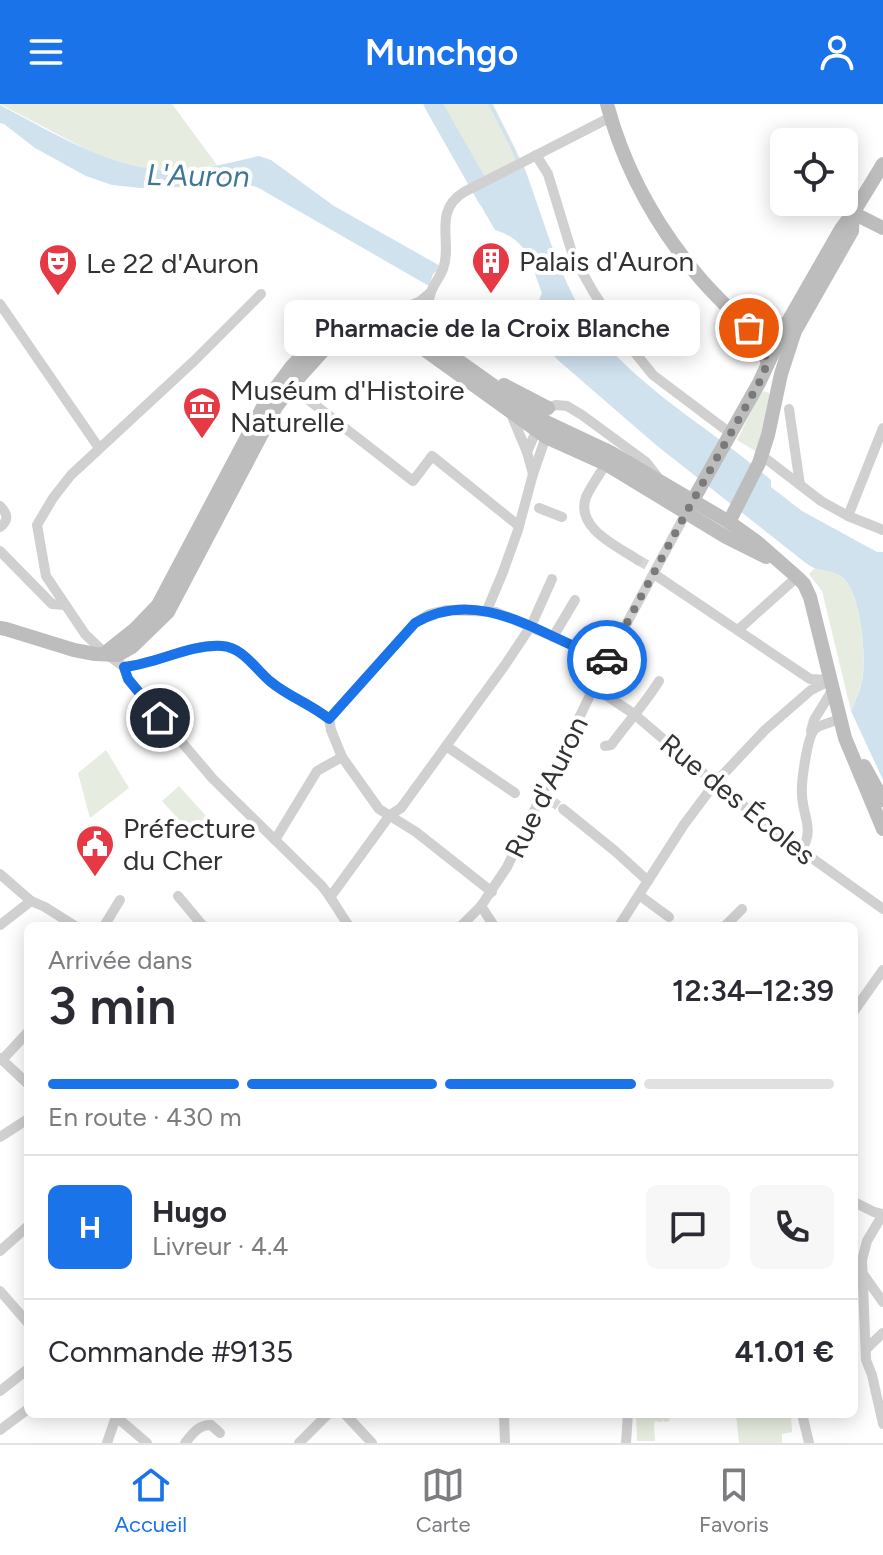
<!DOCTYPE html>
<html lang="fr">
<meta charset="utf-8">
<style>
:root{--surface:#fff;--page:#f7f7f7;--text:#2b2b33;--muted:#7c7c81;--line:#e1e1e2;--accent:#1a73e8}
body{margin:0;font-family:Figtree,sans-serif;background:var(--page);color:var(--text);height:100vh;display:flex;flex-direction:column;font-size:30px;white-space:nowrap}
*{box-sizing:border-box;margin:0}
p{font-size:26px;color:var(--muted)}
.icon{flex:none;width:44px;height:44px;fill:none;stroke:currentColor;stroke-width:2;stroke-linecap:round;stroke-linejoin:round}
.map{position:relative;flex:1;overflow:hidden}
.drawer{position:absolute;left:24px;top:818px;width:834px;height:496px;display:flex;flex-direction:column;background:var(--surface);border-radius:12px;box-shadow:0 4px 20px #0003}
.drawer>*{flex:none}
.controls{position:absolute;left:770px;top:24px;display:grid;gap:16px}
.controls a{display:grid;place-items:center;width:88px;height:88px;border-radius:12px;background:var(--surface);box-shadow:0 4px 20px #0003;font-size:40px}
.pin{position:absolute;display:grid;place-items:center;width:68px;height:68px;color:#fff;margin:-34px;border:4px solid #fff;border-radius:50%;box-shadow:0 2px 8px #0007}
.courier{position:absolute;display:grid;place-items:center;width:80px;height:80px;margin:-40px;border:6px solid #1a73e8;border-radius:50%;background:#fff;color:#222;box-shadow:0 2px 10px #0007}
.bubble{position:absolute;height:56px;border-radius:12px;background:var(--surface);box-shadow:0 4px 20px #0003;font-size:26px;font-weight:600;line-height:56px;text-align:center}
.head em{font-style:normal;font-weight:600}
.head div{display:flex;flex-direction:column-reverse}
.head{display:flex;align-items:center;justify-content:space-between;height:136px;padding:0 24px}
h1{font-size:52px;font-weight:600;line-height:60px}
.bar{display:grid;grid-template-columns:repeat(4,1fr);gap:12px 8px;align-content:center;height:96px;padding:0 24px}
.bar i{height:10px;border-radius:6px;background:var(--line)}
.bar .selected{background:var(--accent)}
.bar p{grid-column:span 4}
.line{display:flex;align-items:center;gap:20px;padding:0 24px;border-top:2px solid var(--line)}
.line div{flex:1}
.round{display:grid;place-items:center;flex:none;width:84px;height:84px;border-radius:12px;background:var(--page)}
header{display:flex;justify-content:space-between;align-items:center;height:104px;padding:0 24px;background:var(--accent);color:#fff;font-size:36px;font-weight:600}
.tab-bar{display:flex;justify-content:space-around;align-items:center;height:112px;border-top:2px solid var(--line);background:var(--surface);font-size:22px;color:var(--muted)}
.tab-bar a{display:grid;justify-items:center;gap:4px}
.tab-bar .selected{color:var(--accent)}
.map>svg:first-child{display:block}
.green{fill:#e6ecdf}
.water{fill:#cfe2ee}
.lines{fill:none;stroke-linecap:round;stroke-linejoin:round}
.stream{stroke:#cfe2ee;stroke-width:3}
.river{stroke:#cfe2ee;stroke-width:18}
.street-tunnel{stroke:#d6d6d6;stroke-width:10;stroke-dasharray:10 5;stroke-linecap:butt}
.street{stroke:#d0d0d0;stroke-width:10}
.secondary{stroke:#bdbdbd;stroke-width:14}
.done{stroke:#7a7a7a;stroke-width:8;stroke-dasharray:0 14.4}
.route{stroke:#1a73e8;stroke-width:10}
.labels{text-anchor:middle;stroke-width:8;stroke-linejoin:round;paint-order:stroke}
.poi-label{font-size:28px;fill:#333;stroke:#fff;text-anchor:start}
.street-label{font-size:28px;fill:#333;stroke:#fff}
.water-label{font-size:30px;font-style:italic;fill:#3f7597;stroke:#fff}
</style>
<header><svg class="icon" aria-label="menu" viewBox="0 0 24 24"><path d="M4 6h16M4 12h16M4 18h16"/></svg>Munchgo<svg class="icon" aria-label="person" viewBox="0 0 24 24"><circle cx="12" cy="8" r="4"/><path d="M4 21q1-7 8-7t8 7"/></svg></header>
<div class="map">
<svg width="883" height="1339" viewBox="0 0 883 1339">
<rect width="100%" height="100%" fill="#fff"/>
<g class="green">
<path d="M0 0H172L217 61 185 66 151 65 130 61 97 51Z"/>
<path d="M423 0H493L523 60 472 86Z"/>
<path d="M764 287 769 289V295L757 348 737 336 759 292Z"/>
<path d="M815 464C823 466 832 467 839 471 861 483 867 555 862 577 859 587 855 597 851 607L822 487 809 470Z"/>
<path d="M106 646 129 684 90 714 78 669Z"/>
<path d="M179 682 215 722 198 737 162 697Z"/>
<path d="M636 1310H667L670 1317 664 1318 663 1315 662 1318H658L656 1316 654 1320 655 1337H637Z"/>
<path d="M736 1310H791L792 1328 782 1330V1339H739Z"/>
</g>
<g class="water">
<path d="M0 1C58 31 118 71 186 66 210 64 235 57 259 52L271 56 334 102 442 163 433 170 429 182 257 83 232 77 185 83 140 84 112 81 86 72 35 44 4 20 0 19Z"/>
<path d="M523 60C543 112 560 180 593 225 642 288 712 325 771 376V383L802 407 877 448H883V676L851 607C855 597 860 587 862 577 867 555 861 488 842 473 835 468 827 467 818 465 812 464 807 460 802 456L656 341 559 257 539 237 530 218 542 189C530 159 529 136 495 126L472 86Z"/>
</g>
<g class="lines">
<path class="stream" d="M490 0 513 45 518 58"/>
<path class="river" d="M433 0 487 95"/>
<g class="street-tunnel">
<path d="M638 456 649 462"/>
<path d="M550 696 563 705"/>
</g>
<g class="street">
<path d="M536 51 548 70 573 152 594 189 628 240 653 271 730 329"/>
<path d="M261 190 194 257 71 371 53 394 37 421 46 472 85 530 105 549 124 563 128 575 213 675 321 781C332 794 339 808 349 822"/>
<path d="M0 200 99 344"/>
<path d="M388 210 419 198 431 188"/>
<path d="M425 233C426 218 426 203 431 188 434 180 440 173 443 165 453 138 432 108 464 88L611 13"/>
<path d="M292 283 413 377 432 352 519 422"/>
<path d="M789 305 800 381"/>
<path d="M545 309 548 304 556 301 567 302 582 311 646 358 657 372"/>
<path d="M511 310 527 348"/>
<path d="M761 351 821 397 848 412 883 426"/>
<path d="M606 360C599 371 591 382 586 393 575 424 617 442 638 456"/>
<path d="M533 370 527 348 538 323"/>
<path d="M0 402C8 410 9 416 0 423"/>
<path d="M539 404 562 413"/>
<path d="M848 412 883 324"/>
<path d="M0 447 52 500 65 501"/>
<path d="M654 470 810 575 829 576"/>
<path d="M487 506 503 468 518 426 533 370 548 327"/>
<path d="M738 526 797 473"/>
<path d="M553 533 575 496"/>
<path d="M124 563C157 560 189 540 222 542 243 543 256 566 271 578 289 593 311 600 329 615"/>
<path d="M595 584 634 610 710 675 788 737 883 805"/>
<path d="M811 627 814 616 833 585"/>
<path d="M446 642 515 689"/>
<path d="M605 642 611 641C627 619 645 600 659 577"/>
<path d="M563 705 615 747 648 777"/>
<path d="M275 736 317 667 342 653"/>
<path d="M801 747C815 725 803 714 802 691 801 680 807 630 816 624 822 620 833 618 840 615"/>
<path d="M0 770 31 797 45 803 75 822"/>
<path d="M492 788 416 728 379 705 342 653 331 626 329 615 415 519 429 510 446 506 496 508 607 556"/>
<path d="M639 791 669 813"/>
<path d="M178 792 203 822"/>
<path d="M331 792 390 711 401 704 505 561 531 522 552 475"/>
<path d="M481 802 494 822"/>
<path d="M0 821 31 797"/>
<path d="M104 822 120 796"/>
<path d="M461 822 481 802 507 763 607 556 686 409"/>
<path d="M619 822 683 722 715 679 765 626 811 586 831 576"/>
<path d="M725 822 742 805"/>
<path d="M854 907 883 866"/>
<path d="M0 954 28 980"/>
<path d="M2 956 28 928"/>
<path d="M0 1033 28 1015"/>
<path d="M854 1098 874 1108 883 1110"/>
<path d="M883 1110 867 1137 862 1156 866 1256 872 1271 883 1320"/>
<path d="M0 1147 28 1122"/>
<path d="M863 1170 883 1198"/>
<path d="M0 1187 28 1219"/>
<path d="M866 1245 883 1229"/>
<path d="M0 1287 28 1265"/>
<path d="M113 1310 147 1339"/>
<path d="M345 1310 372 1339"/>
<path d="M504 1310 505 1339"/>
<path d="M802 1310 809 1339"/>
<path d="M0 1326 28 1305"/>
<path d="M107 1339 117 1310"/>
<path d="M185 1339C193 1329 198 1321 211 1321L220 1329"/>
<path d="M299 1339 328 1310"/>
<path d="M626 1339 628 1310"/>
</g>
<g class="secondary">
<path d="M607 0C624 64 656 122 699 173 725 204 750 219 768 258"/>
<path d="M853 109 883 124"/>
<path d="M504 281 548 304"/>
<path d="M688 405 759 279 786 221 841 125 853 109 883 60"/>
<path d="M729 418 759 359 768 331 781 270 795 227 852 127 853 109"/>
<path d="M0 524 6 525 74 546 95 550 118 551 132 543 168 508 276 303 302 270 340 228 348 225 374 220 394 225 411 236 546 333 606 360 726 433 766 453"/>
<path d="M105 549 135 525 158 501 266 297 292 262 333 219 343 214 363 208H375L398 214 542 316 610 348 729 418 757 438 797 473 804 480 810 493 845 634 883 725"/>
<path d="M864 662 883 696"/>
</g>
</g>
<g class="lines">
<path class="done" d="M607 556 686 409 759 279 768 258 760 241 749 224"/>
<path class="route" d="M160 614 128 575 124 563C157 560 189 540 222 542 243 543 256 566 271 578 289 593 311 600 329 615L415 519C482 480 545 535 607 556"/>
</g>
<defs>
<g id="building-pin" transform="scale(2)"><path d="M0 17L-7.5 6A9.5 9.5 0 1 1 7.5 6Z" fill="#e63946" stroke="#fff"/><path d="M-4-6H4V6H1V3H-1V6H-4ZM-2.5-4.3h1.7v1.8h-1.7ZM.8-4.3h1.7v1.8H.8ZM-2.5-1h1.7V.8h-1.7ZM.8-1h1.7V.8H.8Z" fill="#fff"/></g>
<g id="theatre-pin" transform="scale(2)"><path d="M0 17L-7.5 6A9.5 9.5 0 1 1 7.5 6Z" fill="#e63946" stroke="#fff"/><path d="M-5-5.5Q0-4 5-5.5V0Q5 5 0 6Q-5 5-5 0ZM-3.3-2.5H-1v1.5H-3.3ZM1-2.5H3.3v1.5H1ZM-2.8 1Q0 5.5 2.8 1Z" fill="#fff"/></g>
<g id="museum-pin" transform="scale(2)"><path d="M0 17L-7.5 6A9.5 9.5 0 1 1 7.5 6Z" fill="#e63946" stroke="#fff"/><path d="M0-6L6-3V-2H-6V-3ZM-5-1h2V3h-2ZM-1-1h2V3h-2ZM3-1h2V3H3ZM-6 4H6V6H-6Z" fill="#fff"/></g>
<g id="civic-pin" transform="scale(2)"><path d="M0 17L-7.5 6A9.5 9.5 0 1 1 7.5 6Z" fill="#e63946" stroke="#fff"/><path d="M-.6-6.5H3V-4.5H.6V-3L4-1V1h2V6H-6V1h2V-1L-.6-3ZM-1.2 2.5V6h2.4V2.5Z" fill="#fff"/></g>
</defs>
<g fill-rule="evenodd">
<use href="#building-pin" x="491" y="157"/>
<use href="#theatre-pin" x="58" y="159"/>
<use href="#museum-pin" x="202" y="302"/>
<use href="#civic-pin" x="95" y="740"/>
</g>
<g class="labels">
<g class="poi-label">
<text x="519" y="167">Palais d'Auron</text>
<text x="86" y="169">Le 22 d'Auron</text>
<text x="230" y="296">Muséum d'Histoire<tspan x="230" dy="32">Naturelle</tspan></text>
<text x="123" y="734">Préfecture<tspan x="123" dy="32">du Cher</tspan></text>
</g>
<g class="street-label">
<text transform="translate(546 683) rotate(-64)" y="10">Rue d'Auron</text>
<text transform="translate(738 695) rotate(39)" y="10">Rue des Écoles</text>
</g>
<g class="water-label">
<text transform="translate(198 72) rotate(1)" y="10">L'Auron</text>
</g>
</g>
</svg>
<div class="controls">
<a><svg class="icon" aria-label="locate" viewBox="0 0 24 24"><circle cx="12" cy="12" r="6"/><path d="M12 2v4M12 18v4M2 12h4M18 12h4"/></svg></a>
</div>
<div class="pin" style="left:749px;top:224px;background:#ea580c"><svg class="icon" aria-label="bag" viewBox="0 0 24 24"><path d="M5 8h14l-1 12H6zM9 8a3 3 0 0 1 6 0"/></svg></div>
<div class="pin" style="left:160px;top:614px;background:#1f2937"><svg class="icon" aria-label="home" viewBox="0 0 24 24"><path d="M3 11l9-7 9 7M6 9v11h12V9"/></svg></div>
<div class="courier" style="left:607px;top:556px"><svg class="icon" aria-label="car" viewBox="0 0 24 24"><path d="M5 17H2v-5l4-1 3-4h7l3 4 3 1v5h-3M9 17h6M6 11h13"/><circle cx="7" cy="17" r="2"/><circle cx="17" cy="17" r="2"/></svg></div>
<div class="bubble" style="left:284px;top:196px;width:416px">Pharmacie de la Croix Blanche</div>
<section class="drawer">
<div class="head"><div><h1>3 min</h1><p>Arrivée dans</p></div><em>12:34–12:39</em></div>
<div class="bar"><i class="selected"></i><i class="selected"></i><i class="selected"></i><i></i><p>En route · 430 m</p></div>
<div class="line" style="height:144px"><b class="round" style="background:var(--accent);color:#fff">H</b><div><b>Hugo</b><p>Livreur · 4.4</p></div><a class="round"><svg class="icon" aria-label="chat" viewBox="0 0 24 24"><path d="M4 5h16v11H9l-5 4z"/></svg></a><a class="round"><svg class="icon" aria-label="phone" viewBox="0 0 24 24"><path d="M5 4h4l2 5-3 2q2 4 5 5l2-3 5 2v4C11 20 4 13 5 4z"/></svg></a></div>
<div class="line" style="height:104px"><div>Commande #9135</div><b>41.01 €</b></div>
</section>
</div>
<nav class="tab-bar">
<a class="selected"><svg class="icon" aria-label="home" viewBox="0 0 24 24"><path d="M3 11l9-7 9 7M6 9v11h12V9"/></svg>Accueil</a>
<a><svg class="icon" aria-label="map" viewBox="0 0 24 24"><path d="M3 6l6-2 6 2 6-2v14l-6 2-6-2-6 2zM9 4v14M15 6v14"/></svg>Carte</a>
<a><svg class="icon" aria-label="saved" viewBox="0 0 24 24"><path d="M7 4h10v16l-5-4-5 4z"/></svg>Favoris</a>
</nav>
